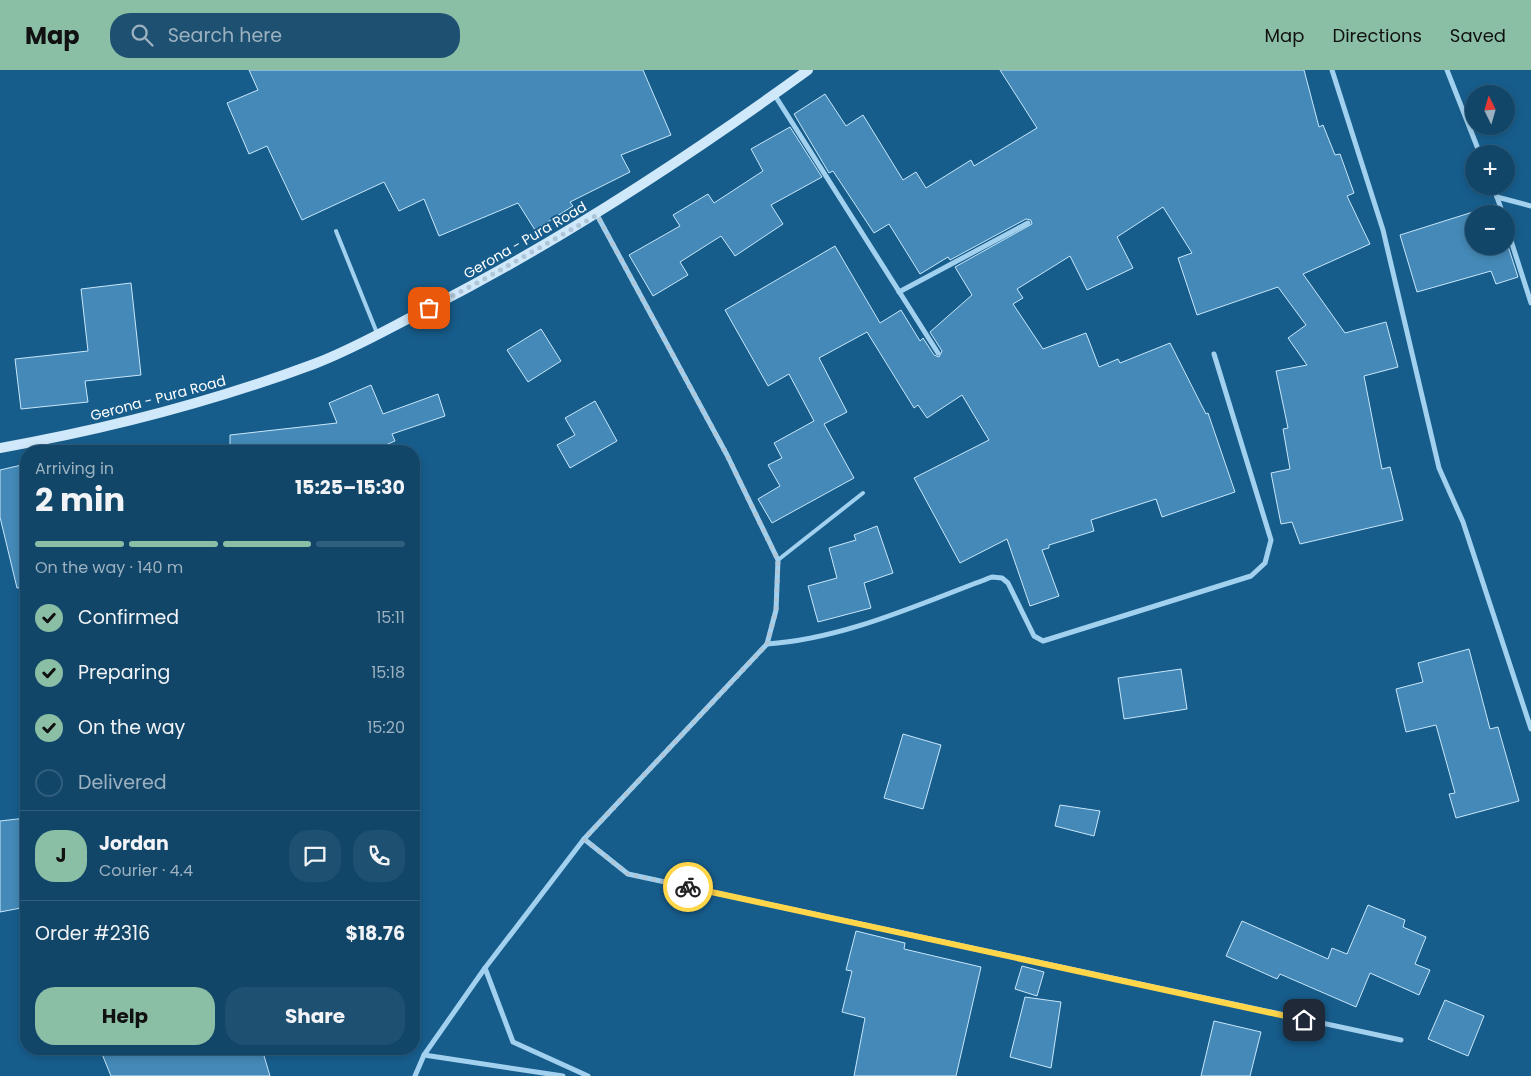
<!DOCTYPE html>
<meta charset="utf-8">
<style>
:root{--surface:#114669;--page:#1e5071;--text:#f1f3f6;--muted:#9cb1c0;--line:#305e7d;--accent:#8abfa5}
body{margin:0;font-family:Poppins,sans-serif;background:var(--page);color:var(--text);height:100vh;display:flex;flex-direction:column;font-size:19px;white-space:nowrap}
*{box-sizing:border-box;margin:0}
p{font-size:16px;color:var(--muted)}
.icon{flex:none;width:28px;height:28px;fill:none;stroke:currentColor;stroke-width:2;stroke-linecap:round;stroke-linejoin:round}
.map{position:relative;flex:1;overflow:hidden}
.details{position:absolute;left:20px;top:375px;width:400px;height:610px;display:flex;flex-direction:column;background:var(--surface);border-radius:20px;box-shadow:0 2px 8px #0003,0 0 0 1px var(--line)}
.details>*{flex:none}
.needle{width:32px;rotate:355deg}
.buttons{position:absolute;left:1465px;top:15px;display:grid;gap:10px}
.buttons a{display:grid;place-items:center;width:50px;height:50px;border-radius:50%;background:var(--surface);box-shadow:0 2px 8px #0003,0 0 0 1px var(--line);font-size:25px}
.pin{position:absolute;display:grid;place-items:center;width:42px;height:42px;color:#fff;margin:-21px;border-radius:10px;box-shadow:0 2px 8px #0006}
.courier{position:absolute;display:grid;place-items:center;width:50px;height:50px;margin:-25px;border:4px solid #ffd54a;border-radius:50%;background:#fff;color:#222;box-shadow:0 1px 6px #0007}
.summary em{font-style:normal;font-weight:700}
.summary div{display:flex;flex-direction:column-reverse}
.summary{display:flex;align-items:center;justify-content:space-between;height:85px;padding:0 15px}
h1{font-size:32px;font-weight:700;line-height:38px}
.bar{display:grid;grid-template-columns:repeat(4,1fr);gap:8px 5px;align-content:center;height:60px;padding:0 15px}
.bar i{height:6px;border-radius:4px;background:var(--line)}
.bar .selected{background:var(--accent)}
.bar p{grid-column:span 4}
.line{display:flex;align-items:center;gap:12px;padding:0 15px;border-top:1px solid var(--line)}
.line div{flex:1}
.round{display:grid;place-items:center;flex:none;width:52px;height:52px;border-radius:20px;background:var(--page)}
ol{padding:0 15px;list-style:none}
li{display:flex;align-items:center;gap:15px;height:55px}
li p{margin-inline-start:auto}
li .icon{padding:5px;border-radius:50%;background:var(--accent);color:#111;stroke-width:4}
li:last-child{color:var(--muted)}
li i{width:28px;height:28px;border:2px solid var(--line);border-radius:50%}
.button{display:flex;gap:10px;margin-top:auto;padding:10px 15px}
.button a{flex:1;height:58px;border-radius:20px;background:var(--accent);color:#111;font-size:20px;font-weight:700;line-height:58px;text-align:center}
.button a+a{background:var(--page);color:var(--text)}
header{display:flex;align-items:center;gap:30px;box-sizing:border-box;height:70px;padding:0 25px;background:var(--accent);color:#111}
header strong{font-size:24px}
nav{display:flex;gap:28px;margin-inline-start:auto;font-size:18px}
.search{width:350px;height:45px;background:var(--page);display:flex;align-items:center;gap:12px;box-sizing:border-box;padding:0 18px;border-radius:20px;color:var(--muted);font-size:19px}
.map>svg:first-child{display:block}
.building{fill:#4489b7;stroke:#c8e7fb}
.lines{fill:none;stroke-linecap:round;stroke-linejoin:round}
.lane{stroke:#a2d1ef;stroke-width:4}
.street{stroke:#a2d1ef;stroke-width:5}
.secondary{stroke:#d0e9fa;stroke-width:10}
.done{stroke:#aec6d7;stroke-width:5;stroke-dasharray:0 9}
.route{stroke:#ffd54a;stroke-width:6}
.labels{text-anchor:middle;stroke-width:4;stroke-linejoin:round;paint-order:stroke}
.street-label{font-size:14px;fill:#fff;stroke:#175d8c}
</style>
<header>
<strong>Map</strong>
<div class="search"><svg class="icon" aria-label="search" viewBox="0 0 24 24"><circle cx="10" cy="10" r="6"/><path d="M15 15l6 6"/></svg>Search here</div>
<nav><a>Map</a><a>Directions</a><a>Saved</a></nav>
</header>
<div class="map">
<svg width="1531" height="1006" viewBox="0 0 1531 1006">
<rect width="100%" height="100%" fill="#175d8c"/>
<g class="building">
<path d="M249 0H643L671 65 621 85 630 102 570 132 573 136 535 160 518 133 439 166 424 129 399 141 384 112 302 150 267 76 249 84 227 33 258 20Z"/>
<path d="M1000 0H1304L1319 57 1323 55 1335 85 1340 84 1354 123 1347 126 1370 174 1303 204 1345 263 1386 252 1398 297 1364 306 1382 399 1390 397 1403 450 1300 474 1292 452 1281 454 1271 403 1290 399 1283 359 1288 358 1276 301 1307 295 1288 268 1306 255 1278 217 1197 245 1178 188 1192 183 1163 137 1117 167 1133 198 1087 220 1070 186 1017 219 1023 228 1013 234 1043 279 1086 263 1099 297 1118 289 1120 293 1170 273 1206 344 1208 343 1235 422 1162 447 1156 429 1091 450 1094 461 1049 475V478L1042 480 1059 526 1030 536 1007 469 960 493 914 408 989 370 962 325 927 348 918 335 914 338 867 262 819 288 847 342 824 354 854 408 772 453 758 429 780 416 768 395 782 388 774 373 814 351 789 304 768 316 725 240 835 176 880 253 901 240 920 271 923 268 934 285 939 287 942 281 930 262 972 225 955 197 1032 154 1031 150 1026 149 950 190 948 187 920 204 889 154 874 163 833 101 829 103 794 44 825 24 846 56 863 45 903 110 916 102 926 118 971 90 974 96 1037 58Z"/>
<path d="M790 57 822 107 771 135 783 154 735 186 721 166 680 192 688 205 653 226 629 185 680 156 673 145 708 124 714 133 763 101 751 79Z"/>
<path d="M1495 135 1498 144H1474V176H1506V170L1518 207 1496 214 1491 201 1417 222 1400 165Z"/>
<path d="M131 213 141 305 85 311 88 332 21 339 15 289 88 281 81 219Z"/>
<path d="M541 259 561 291 528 312 507 280Z"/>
<path d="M371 315 383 344 438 324 445 346 392 364 395 371 372 381H230V365L337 353 329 333Z"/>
<path d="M595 331 617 371 570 398 557 375 575 365 565 348Z"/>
<path d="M26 394V517L17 518 0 447V400Z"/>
<path d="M877 456 893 503 864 513 871 538 818 552 808 516 837 508 829 478 856 470 854 465Z"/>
<path d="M1469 579 1490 659 1498 657 1519 731 1456 748 1449 724 1455 723 1436 655 1406 662 1396 619 1423 612 1418 593Z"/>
<path d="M1181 599 1187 639 1124 649 1118 608Z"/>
<path d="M903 664 941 675 923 739 884 728Z"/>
<path d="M1060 735 1100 741 1094 766 1055 756Z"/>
<path d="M26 748V837L0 842V751Z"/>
<path d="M1368 835 1405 850 1403 857 1426 867 1415 894 1430 900 1419 925 1370 903 1356 937 1280 904 1277 909 1226 886 1242 851 1328 889 1332 878 1347 884Z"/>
<path d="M856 861 905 873 904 879 981 897 956 1006H854L865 948 842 942 852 901 846 900Z"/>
<path d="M1022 896 1044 902 1037 926 1015 919Z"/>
<path d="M1025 927 1061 932 1051 998 1010 987Z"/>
<path d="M1445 930 1484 946 1468 986 1428 969Z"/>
<path d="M1214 951 1261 962 1250 1006H1201Z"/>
<path d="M100 979H262L270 1006H111Z"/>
</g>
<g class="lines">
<g class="lane">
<path d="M336 161 377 263"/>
<path d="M778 490 863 423"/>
</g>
<g class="street">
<path d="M1332 0 1383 160 1439 398 1463 452 1531 659"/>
<path d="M1447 0 1480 84"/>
<path d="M774 24 938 283"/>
<path d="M1493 116 1503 144"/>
<path d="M1497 127 1531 136"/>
<path d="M1506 155 1531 233"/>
<path d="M899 222 1028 153"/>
<path d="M767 574C844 569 919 534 992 507L1002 508 1008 513 1034 566 1043 571 1251 506 1265 493 1271 470 1214 284"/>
<path d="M584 769 628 804 1401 970"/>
<path d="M485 898 513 972 588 1006"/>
<path d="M424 985 563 1006"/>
<path d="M415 1006 424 985 485 898 584 769 767 574 776 540 778 490 727 385 597 145"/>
</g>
<path class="secondary" d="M0 378C107 359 212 332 314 294 354 279 391 257 429 238 562 170 687 88 808 0"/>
</g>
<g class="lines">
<path class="done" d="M429 238 481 211 597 145 727 385 778 490 776 540 767 574 584 769 628 804 688 817"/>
<path class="route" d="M688 817 1304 950"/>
</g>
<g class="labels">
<g class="street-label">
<text transform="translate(525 170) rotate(-30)" y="5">Gerona - Pura Road</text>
<text transform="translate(158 328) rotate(-15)" y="5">Gerona - Pura Road</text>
</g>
</g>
</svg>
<div class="buttons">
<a><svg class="needle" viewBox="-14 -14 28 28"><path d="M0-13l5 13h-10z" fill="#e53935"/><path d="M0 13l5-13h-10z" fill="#9cb1c0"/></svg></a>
<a>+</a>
<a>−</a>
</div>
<div class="pin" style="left:429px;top:238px;background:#ea580c"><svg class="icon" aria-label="bag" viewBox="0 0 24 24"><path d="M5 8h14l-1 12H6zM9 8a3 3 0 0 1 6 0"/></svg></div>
<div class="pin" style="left:1304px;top:950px;background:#1f2937"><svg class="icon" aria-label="home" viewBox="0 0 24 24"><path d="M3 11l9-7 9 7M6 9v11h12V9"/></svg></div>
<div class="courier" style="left:688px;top:817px"><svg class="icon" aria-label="bike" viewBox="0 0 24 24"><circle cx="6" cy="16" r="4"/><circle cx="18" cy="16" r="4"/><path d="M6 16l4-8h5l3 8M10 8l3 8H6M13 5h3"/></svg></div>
<section class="details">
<div class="summary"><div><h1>2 min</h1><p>Arriving in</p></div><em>15:25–15:30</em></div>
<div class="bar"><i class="selected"></i><i class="selected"></i><i class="selected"></i><i></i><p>On the way · 140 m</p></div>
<ol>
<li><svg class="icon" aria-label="check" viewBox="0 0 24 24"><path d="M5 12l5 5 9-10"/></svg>Confirmed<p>15:11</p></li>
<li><svg class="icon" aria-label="check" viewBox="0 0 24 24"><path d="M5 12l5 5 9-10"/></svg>Preparing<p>15:18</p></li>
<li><svg class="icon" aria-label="check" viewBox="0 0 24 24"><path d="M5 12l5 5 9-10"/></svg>On the way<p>15:20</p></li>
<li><i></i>Delivered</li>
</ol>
<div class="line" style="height:90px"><b class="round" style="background:var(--accent);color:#111">J</b><div><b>Jordan</b><p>Courier · 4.4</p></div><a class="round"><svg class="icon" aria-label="chat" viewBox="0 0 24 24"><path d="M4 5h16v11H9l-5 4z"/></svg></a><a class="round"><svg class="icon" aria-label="phone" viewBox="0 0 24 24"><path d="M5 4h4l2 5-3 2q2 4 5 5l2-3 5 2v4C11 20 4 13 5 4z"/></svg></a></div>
<div class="line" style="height:65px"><div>Order #2316</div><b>$18.76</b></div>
<div class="button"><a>Help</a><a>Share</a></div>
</section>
</div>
